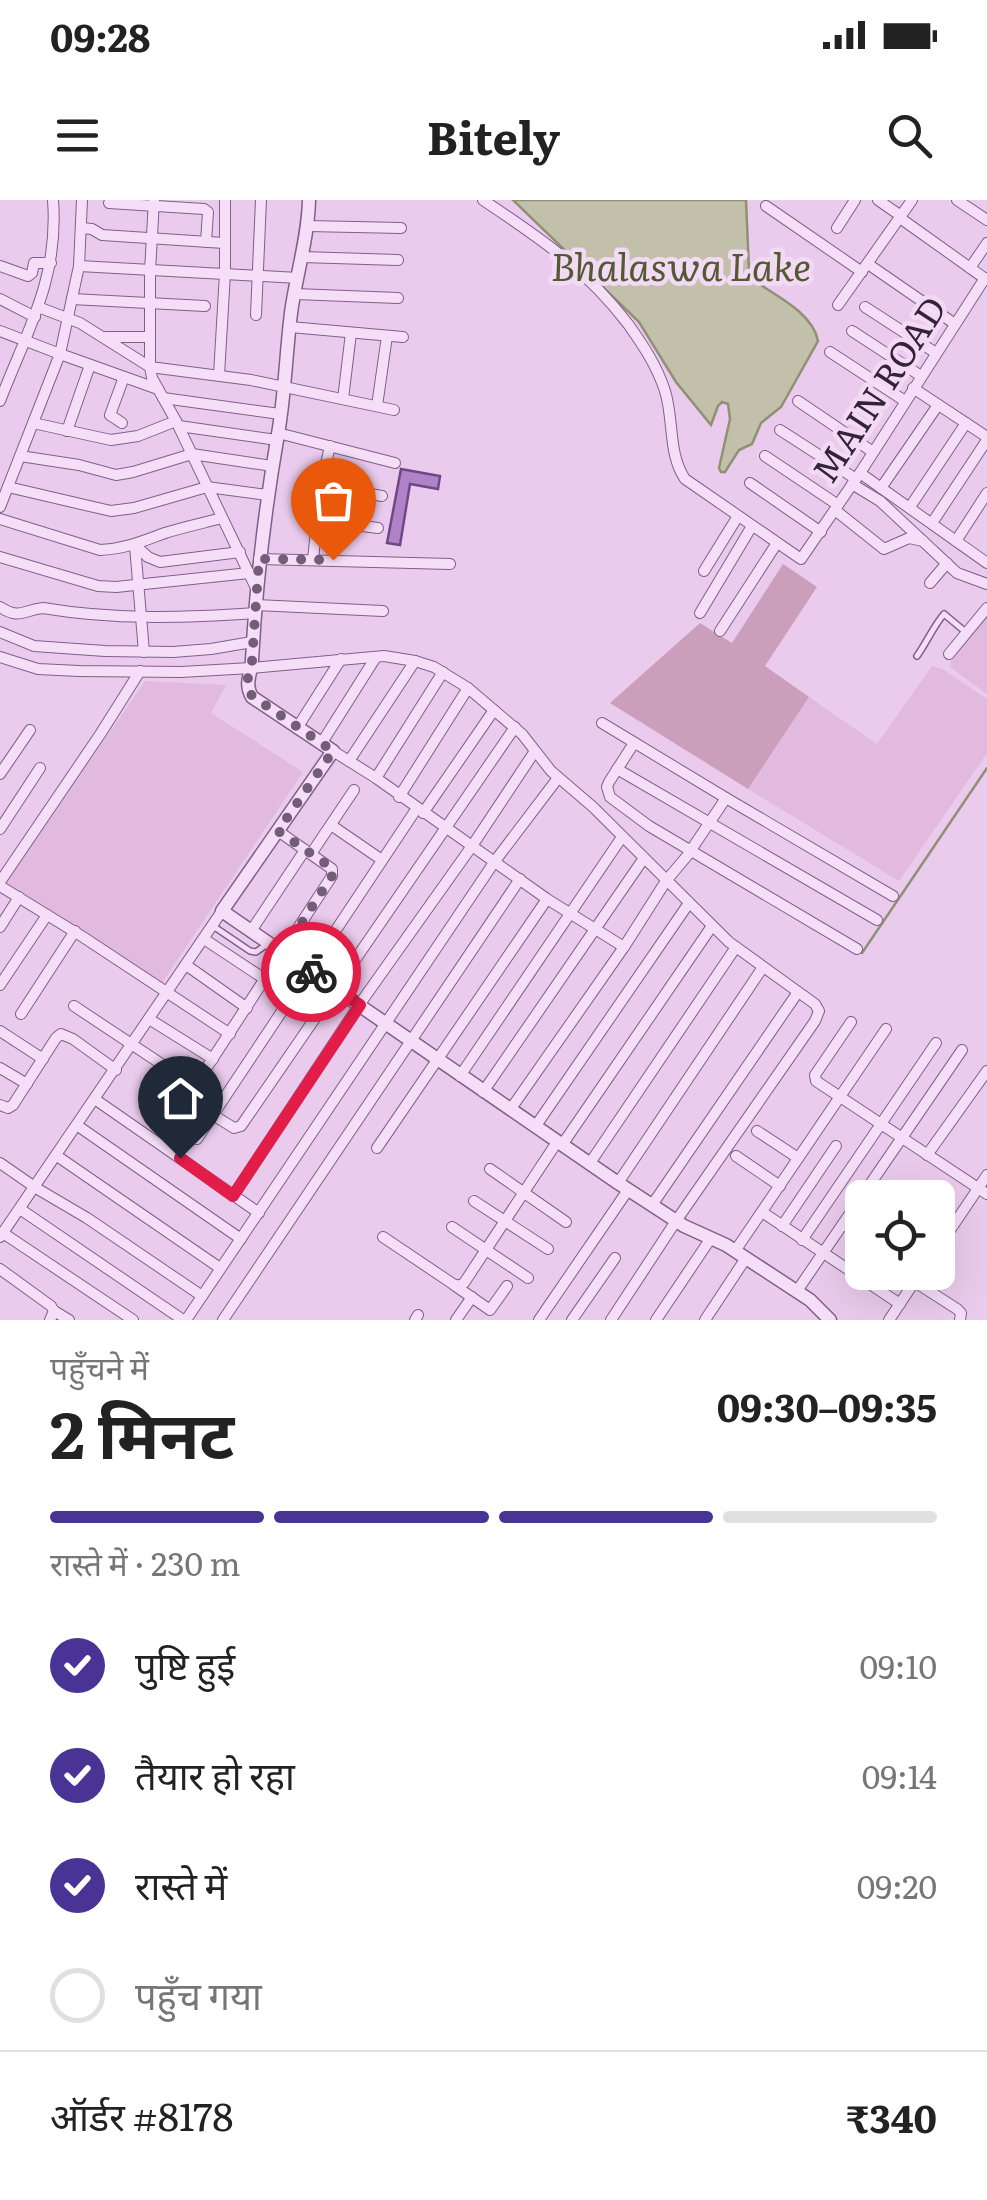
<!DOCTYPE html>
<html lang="hi">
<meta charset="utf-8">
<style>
:root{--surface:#fff;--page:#f2f2f2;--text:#222;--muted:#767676;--line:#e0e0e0;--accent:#493394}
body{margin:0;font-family:Literata,"Noto Sans Devanagari",serif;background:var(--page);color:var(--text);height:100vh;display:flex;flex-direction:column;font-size:38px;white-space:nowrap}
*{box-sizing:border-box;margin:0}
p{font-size:32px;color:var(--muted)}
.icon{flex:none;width:55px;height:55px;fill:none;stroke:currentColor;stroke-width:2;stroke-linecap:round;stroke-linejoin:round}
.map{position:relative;height:1120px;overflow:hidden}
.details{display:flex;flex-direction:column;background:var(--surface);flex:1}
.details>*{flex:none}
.tools{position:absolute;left:845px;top:980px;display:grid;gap:20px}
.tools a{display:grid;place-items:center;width:110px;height:110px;border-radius:15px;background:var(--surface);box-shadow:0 10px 40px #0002;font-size:50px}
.pin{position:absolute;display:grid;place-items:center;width:85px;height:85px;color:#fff;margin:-102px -42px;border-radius:50% 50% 50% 0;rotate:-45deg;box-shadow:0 0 10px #0007}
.pin .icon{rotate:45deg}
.courier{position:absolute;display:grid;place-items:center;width:100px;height:100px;margin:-50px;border:8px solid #e11d48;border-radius:50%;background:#fff;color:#222;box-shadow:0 2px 12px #0007}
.headline em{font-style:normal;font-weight:700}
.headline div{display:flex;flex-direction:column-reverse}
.headline{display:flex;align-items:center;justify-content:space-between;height:170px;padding:0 50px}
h1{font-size:65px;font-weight:700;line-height:75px}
.bar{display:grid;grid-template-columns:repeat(4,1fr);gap:15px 10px;align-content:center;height:120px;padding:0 50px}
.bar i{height:12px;border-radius:8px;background:var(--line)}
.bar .active{background:var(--accent)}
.bar p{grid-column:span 4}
.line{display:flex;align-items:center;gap:25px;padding:0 50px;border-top:2px solid var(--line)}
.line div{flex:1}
ol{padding:0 50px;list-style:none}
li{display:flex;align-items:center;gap:30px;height:110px}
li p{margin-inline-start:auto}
li .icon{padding:10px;border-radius:50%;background:var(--accent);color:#fff;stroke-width:4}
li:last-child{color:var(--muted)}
li i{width:55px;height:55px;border:5px solid var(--line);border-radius:50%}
.status{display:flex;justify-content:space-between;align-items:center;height:70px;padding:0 50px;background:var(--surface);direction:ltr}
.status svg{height:28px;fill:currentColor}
header{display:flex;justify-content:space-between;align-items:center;height:130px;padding:0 50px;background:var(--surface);font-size:45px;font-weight:700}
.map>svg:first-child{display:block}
.farmland{fill:#e2b9df}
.green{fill:#cb9fbb}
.water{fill:#c2c0ab;stroke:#909072;stroke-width:2.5}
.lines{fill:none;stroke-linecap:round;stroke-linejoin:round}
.stream{stroke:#909072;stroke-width:2.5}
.building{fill:#b083c8;stroke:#6f4787;stroke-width:2.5}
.service-casing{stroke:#7f6089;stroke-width:8}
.minor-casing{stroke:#7f6089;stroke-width:12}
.tertiary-casing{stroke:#7f6089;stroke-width:15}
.service{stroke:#f6def8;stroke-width:5}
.minor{stroke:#f6def8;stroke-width:10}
.tertiary{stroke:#f6def8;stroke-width:12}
.done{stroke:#745d79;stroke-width:10;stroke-dasharray:0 18}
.route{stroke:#e11d48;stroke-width:12}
.labels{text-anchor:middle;stroke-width:9;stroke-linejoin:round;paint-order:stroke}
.street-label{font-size:35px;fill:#34223a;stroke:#f3daf4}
.water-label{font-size:38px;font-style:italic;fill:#525933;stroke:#f3daf4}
</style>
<div class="status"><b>09:28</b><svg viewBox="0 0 49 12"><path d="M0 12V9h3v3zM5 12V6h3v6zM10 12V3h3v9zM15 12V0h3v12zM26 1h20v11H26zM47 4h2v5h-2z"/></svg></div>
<header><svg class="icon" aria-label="menu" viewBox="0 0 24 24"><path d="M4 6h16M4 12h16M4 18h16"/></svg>Bitely<svg class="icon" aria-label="search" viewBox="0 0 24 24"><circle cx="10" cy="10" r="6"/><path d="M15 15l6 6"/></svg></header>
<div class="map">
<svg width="987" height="1120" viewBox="0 0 987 1120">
<rect width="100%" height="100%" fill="#ebcbed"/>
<g class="farmland">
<path d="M987 412V494L950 467 951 456Z"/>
<path d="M932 466 944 470 987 499V553L899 681 748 589 809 497 877 544Z"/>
<path d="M145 481 226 485 211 513 303 572 158 789 3 687Z"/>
</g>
<path class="green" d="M783 364 817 387 765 466 809 497 748 589 610 503 700 423 732 443Z"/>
<path class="water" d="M513 0H746L749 70 753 80C775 95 813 113 818 141L781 207 761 223 752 244 739 250 725 272H721L719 268 730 219 728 204 722 202 718 206 711 225 676 182 639 122Z"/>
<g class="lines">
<path class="stream" d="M862 753 987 568"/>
</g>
<path class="building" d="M401 269 440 276 438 289 410 284 400 345 387 343Z"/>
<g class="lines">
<g class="service-casing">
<g id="service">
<path d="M917 456C927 442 933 427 944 414L962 429"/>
<path d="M213 726 250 751 256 752 266 745"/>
</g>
</g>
<g class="minor-casing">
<g id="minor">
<path d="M154 0 150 71V167L251 180 394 210"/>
<path d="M483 0C540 38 586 69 628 124 643 145 657 166 665 191 674 220 668 254 685 279L801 359 860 273 985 78"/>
<path d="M878 0 901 16"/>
<path d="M957 0 987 20"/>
<path d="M109 3 204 9 208 12 206 42"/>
<path d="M766 6 862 72"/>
<path d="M900 18 987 80"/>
<path d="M308 26 401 28"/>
<path d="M82 28 92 29 102 35 224 43"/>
<path d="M837 28 855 0"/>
<path d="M302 57 398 60"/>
<path d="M868 64 955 124"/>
<path d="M0 66 28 76 32 73 34 63H51"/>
<path d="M79 66 298 78"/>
<path d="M970 68 987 43"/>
<path d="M295 94 398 98"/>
<path d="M0 99 35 117"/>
<path d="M72 99 205 106"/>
<path d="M838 105 912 0"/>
<path d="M38 107 80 123 150 167 152 178 176 221 256 388"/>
<path d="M865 107 936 153"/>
<path d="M256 115 261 0"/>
<path d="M290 127 403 137"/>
<path d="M0 131 60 154 79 66 82 0"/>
<path d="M852 131 921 176"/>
<path d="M106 137H150"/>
<path d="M830 152 905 201"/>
<path d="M219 175 225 73V0"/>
<path d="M913 188 987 237"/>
<path d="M163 198 280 214"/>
<path d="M343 199 351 133"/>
<path d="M0 201C27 131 59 79 53 0"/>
<path d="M798 201 873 252"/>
<path d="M377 206 387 136"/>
<path d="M33 223 111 240 138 236 176 221"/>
<path d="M122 223 110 215 124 177"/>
<path d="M179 226 277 240"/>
<path d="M780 230 856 279"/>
<path d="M67 231 90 165"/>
<path d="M278 233 395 263"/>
<path d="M20 256 79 265 116 275 133 272 192 254 272 266"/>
<path d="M765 256 838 305"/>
<path d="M860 273 987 363"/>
<path d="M750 283 821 332"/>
<path d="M852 284 880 301 957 373 987 384"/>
<path d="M321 286 382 296"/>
<path d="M8 287 111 311 134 308 207 287 267 295"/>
<path d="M881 288 938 205"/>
<path d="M0 307 60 154 158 189"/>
<path d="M910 307 966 223"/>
<path d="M835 310 884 349 909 338 923 341"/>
<path d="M0 319 100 350C125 349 143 341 165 333 184 327 203 323 222 318"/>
<path d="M317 320 378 328"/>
<path d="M932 323 987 240"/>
<path d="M956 341 987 293"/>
<path d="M135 345 148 357 160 362 240 352"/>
<path d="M135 346 144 452"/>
<path d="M0 357 98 386 116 387 249 373"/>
<path d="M259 359 450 364"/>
<path d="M313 359 321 286 330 246"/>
<path d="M704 371 738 316"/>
<path d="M930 383 947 363"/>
<path d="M256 405 383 411"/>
<path d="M0 407C20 420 23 410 43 408 114 420 183 418 255 413"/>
<path d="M700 413 752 326"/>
<path d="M720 431 777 343"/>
<path d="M0 432 34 446 105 451 173 452 211 449 252 442"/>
<path d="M949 454 987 408"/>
<path d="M0 457 38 469 79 471 181 472 251 468 384 456 415 461 434 467 468 488 522 534 551 571 593 607 729 742 815 804 819 811 815 821 676 1021 611 1120"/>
<path d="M602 523 726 598"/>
<path d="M297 528 341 459"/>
<path d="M634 543 609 582 607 587 610 597 649 626 857 749"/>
<path d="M321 544 376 457"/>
<path d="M333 551 376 578 547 699 624 747"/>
<path d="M349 561 415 461"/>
<path d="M617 569 877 720"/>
<path d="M0 574 30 530"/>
<path d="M376 578 443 472"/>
<path d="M399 597 468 488"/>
<path d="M423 613 494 510"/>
<path d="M331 625 382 660"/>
<path d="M0 629 40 568"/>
<path d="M311 654 354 590"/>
<path d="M0 682 101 533 140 471"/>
<path d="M0 686 83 737 230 834"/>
<path d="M0 727 19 697"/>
<path d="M251 731 305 650"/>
<path d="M204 739 266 780"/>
<path d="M186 765 247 808"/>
<path d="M0 785 47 715"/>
<path d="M74 806 190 883 198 881 332 676V669L278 631"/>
<path d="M21 814 75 731"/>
<path d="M149 819 213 859"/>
<path d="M851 822 815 875 816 881 987 994"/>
<path d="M0 831 43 859"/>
<path d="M0 868 27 884"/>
<path d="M460 876 622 637"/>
<path d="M483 892 644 658"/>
<path d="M96 900 259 1013"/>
<path d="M0 905 8 908 13 905 56 838 61 834 73 839 116 870"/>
<path d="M510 910 624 747 666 681 687 656 726 598 893 696"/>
<path d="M213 915 234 928 241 926 515 527"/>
<path d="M78 926 241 1039"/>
<path d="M535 927 689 703"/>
<path d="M757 931 798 958"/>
<path d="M197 939 417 608"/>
<path d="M562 945 712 726"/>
<path d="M377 948 547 699"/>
<path d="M927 955 987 871"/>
<path d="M57 956 220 1068"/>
<path d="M736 956 780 986"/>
<path d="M0 963 36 988 87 1018 202 1096"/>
<path d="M590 963 736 747"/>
<path d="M490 969 566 1022"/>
<path d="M618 983 763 767"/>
<path d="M233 996 359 805 472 646 535 551"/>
<path d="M474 1001 548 1049"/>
<path d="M652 1005 798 792"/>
<path d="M20 1009 183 1120"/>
<path d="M762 1012 900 1104"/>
<path d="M843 1024 862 1036"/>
<path d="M782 1026 836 946"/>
<path d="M452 1027 528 1078"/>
<path d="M3 1033 133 1120"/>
<path d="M0 1037 222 711"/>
<path d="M383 1037 453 1084 459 1086 464 1083 557 942"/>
<path d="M802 1040 936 843"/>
<path d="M938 1048 987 975"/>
<path d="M735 1051 886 829"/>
<path d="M0 1069 51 1106 54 1111 50 1120"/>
<path d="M915 1082 957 1109 961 1113 960 1120"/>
<path d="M454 1085 490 1110 507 1086"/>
<path d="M797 1091 962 850"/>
<path d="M54 1111 69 1120"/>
<path d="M186 1120 495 661 558 578"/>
<path d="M223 1120 520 679"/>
<path d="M415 1120 418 1115"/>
<path d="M456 1120 472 1097"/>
<path d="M539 1120 628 990"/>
<path d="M572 1120 615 1058"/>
<path d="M656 1120 711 1038"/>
<path d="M705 1120 746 1058"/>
<path d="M889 1120 921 1072"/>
</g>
</g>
<g class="tertiary-casing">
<path id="tertiary" d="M309 0C308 39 296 75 291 113 286 153 285 194 278 234 265 309 256 384 252 460 251 475 244 483 252 497L333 551 222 711 618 983 684 1026 726 1045 810 1100 830 1120"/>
</g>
<use href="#service" class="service"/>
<use href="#minor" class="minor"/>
<use href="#tertiary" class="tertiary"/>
</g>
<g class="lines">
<path class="done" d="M311 772 282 753 332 676V668L278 631 333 551 252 496 248 489 247 482 252 461 259 359 333 360"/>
<path class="route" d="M180 958 233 996 360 805 311 772"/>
</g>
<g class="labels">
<g class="street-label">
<text transform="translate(880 190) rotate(-57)" y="12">MAIN ROAD</text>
</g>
<g class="water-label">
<text x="681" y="81">Bhalaswa Lake</text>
</g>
</g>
</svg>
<div class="tools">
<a><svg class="icon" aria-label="locate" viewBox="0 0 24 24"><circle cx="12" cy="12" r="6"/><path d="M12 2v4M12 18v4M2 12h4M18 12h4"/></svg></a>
</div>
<div class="pin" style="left:333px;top:360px;background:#ea580c"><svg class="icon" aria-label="bag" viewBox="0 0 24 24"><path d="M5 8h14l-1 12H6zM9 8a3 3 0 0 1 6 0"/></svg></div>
<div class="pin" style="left:180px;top:958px;background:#1f2937"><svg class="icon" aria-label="home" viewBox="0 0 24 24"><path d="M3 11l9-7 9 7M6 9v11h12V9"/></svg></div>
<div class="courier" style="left:311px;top:772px"><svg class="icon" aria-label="bike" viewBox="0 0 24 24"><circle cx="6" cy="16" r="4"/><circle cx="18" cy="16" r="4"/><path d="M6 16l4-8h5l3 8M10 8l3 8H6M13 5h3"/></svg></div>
</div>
<section class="details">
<div class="headline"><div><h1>2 मिनट</h1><p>पहुँचने में</p></div><em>09:30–09:35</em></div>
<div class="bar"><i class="active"></i><i class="active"></i><i class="active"></i><i></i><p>रास्ते में · 230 m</p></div>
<ol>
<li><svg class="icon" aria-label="check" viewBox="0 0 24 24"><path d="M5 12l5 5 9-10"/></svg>पुष्टि हुई<p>09:10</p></li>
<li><svg class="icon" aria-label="check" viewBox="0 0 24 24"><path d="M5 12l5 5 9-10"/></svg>तैयार हो रहा<p>09:14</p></li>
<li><svg class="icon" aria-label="check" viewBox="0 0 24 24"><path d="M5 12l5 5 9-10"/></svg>रास्ते में<p>09:20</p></li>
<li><i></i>पहुँच गया</li>
</ol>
<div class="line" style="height:130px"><div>ऑर्डर #8178</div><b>₹340</b></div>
</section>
